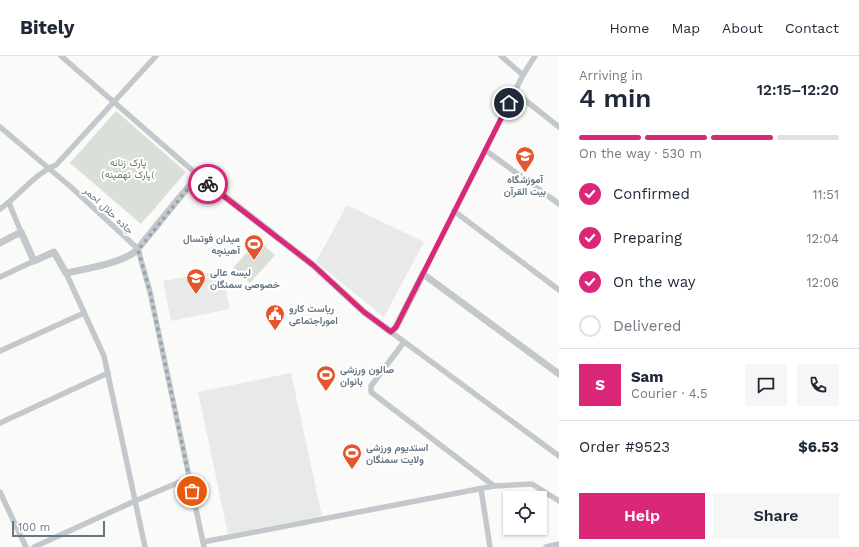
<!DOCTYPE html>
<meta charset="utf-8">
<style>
:root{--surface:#fff;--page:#f6f6f7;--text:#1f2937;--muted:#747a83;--line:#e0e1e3;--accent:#db2777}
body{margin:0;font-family:"Work Sans",Vazirmatn,sans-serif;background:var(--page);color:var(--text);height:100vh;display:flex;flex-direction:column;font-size:15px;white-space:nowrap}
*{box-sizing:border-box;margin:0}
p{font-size:13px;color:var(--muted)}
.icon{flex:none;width:22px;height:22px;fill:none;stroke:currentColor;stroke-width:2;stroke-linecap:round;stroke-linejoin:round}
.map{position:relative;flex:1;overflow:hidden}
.side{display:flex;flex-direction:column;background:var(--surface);width:300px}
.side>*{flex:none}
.controls{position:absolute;left:503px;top:435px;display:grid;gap:8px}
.controls a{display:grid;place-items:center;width:44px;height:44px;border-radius:0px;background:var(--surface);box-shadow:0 1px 3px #0004;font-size:20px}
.scale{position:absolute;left:12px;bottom:10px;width:93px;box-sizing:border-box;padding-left:4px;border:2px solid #657683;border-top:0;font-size:11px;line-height:14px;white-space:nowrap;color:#657683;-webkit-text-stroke:3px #fff;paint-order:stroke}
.pin{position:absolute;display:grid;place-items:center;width:34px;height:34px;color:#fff;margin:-17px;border:2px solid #fff;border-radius:50%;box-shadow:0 1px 4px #0007}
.courier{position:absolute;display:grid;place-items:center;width:40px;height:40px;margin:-20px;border:3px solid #db2777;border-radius:50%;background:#fff;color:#222;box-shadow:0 1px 5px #0007}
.summary em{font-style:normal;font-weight:600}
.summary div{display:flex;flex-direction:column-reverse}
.summary{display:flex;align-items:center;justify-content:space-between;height:68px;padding:0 20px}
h1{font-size:26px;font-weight:600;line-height:30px}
.bar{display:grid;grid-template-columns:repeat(4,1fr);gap:6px 4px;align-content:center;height:48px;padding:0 20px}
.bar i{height:5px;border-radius:3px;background:var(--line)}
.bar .current{background:var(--accent)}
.bar p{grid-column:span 4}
.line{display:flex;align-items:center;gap:10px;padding:0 20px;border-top:1px solid var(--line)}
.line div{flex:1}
.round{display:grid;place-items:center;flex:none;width:42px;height:42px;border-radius:0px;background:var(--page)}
ol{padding:0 20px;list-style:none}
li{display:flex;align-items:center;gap:12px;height:44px}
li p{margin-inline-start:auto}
li .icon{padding:4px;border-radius:50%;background:var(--accent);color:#fff;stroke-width:4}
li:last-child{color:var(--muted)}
li i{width:22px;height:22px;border:2px solid var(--line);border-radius:50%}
.cta{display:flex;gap:8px;margin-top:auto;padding:8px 20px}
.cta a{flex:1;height:46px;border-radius:0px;background:var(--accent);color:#fff;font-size:16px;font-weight:600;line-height:46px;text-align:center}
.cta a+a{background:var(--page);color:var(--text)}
header{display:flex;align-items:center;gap:24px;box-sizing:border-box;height:56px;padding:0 20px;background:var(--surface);border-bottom:1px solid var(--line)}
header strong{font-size:19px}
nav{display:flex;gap:22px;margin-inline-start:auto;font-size:14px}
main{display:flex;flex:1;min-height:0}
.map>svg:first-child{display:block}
.built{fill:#e8e9e9}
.green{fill:#dadfd7}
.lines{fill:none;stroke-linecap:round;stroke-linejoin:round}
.minor{stroke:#c3c8cc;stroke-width:5.5}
.tertiary{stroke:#c3c8cc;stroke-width:7}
.done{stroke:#99a4ac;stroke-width:4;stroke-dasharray:0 7.2}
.route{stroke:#db2777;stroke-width:5}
.labels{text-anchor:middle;stroke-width:4;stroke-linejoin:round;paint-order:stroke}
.park-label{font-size:10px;fill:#687a64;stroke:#fff}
.poi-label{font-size:10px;font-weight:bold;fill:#657683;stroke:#fff;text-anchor:start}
.street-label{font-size:10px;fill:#657683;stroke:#fff}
</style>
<header>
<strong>Bitely</strong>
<nav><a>Home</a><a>Map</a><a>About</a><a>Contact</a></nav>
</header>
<main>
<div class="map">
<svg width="559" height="491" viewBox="0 0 559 491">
<rect width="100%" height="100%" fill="#fafaf8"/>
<g class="built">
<path d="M347 149 424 186 384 261 316 206Z"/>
<path d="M221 214 230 253 171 265 163 225Z"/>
<path d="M291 317 322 460 228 478 198 336Z"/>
</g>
<g class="green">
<path d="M116 55 186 116 141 168 70 107Z"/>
<path d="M258 184 275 199 250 227 233 212Z"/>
</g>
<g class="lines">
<g class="minor">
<path d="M61 0 201 122"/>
<path d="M501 0 523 19"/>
<path d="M515 36 559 71"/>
<path d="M0 71 72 132 138 193 150 236 204 491"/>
<path d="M485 94 559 148"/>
<path d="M9 147 21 176"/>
<path d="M0 153C19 140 34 118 56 109L156 0"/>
<path d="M454 155 559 234"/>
<path d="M66 217 104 300 145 491"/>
<path d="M423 218 523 19 535 0"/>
<path d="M0 221 34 205"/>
<path d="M391 276 559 400"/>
<path d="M404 286 371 330V336L494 430"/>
<path d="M0 295 84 257"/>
<path d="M0 367 108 317"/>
<path d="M481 433 490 491"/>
<path d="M0 436 26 491"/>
<path d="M203 486 494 430 532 428 559 445"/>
<path d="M34 491 135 445 189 422"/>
<path d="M546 491 559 488"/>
</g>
<path class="tertiary" d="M0 187 21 176 34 205 54 196 66 217C85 213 122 207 136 195L179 142 194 125 201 122 313 209 364 256 391 276 396 271 423 218 559 318"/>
</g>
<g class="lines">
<path class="done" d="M192 435 150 236 138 194 194 125 201 122 208 128"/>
<path class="route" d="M208 128 313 209 364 256 391 276 396 271 509 47"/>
</g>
<defs>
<g id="school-pin" transform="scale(1)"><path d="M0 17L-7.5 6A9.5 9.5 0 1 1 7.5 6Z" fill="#e4572e" stroke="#fff"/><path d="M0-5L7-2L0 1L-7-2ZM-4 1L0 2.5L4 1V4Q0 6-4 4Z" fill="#fff"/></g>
<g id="stadium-pin" transform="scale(1)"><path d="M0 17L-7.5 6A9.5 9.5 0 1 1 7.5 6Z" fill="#e4572e" stroke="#fff"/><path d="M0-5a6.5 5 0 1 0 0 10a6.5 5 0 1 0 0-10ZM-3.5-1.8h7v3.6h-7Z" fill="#fff"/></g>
<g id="civic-pin" transform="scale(1)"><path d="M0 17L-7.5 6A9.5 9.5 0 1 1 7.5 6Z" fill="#e4572e" stroke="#fff"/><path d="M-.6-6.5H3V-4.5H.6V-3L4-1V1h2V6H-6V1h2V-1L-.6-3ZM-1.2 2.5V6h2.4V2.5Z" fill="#fff"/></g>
</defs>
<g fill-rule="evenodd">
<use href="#school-pin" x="525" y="100"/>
<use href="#stadium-pin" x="254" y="188"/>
<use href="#school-pin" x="196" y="222"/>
<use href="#civic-pin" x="275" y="258"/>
<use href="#stadium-pin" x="326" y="319"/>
<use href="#stadium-pin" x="352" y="397"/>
</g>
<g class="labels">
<g class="park-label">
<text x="128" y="110">پارک زنانه<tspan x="128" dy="12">(پارک تهمینه(</tspan></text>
</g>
<g class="poi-label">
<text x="525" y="127" text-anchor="middle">آموزشگاه<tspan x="525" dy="12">بیت القرآن</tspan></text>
<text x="240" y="186" text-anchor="end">میدان فوتسال<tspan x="240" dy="12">آهینچه</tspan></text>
<text x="210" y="220">لیسه عالی<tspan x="210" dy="12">خصوصی سمنگان</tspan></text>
<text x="289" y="256">ریاست کارو<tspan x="289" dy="12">اموراجتماعی</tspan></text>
<text x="340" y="317">صالون ورزشی<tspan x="340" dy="12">بانوان</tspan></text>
<text x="366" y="395">استدیوم ورزشی<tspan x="366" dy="12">ولایت سمنگان</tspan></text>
</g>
<g class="street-label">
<text transform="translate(109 154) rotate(43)" y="4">جاده حلال احمر</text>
</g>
</g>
</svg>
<div class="controls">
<a><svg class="icon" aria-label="locate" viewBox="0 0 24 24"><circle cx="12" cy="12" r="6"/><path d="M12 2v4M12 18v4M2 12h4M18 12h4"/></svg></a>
</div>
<div class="scale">100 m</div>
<div class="pin" style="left:192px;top:435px;background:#ea580c"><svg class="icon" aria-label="bag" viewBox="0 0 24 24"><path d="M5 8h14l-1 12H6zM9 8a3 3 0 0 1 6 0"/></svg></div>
<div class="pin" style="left:509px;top:47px;background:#1f2937"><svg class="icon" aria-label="home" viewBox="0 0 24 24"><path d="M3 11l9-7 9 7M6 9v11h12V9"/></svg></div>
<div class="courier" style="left:208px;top:128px"><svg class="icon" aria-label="bike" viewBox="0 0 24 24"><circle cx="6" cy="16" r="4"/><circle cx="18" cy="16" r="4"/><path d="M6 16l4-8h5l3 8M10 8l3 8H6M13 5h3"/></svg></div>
</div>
<section class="side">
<div class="summary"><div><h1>4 min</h1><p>Arriving in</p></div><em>12:15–12:20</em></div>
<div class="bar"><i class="current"></i><i class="current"></i><i class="current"></i><i></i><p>On the way · 530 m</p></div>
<ol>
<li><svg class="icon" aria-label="check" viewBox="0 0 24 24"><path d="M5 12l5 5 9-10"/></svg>Confirmed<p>11:51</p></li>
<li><svg class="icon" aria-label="check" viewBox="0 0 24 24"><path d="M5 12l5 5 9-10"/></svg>Preparing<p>12:04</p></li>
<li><svg class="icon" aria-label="check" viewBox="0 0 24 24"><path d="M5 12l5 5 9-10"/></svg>On the way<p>12:06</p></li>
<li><i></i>Delivered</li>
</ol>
<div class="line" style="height:72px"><b class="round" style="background:var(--accent);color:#fff">S</b><div><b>Sam</b><p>Courier · 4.5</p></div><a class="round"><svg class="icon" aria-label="chat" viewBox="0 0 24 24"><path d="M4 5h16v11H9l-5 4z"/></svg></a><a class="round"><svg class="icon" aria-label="phone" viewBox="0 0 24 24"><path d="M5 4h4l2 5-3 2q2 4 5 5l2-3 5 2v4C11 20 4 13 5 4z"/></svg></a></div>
<div class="line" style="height:52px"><div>Order #9523</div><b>$6.53</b></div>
<div class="cta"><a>Help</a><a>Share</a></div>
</section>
</main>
